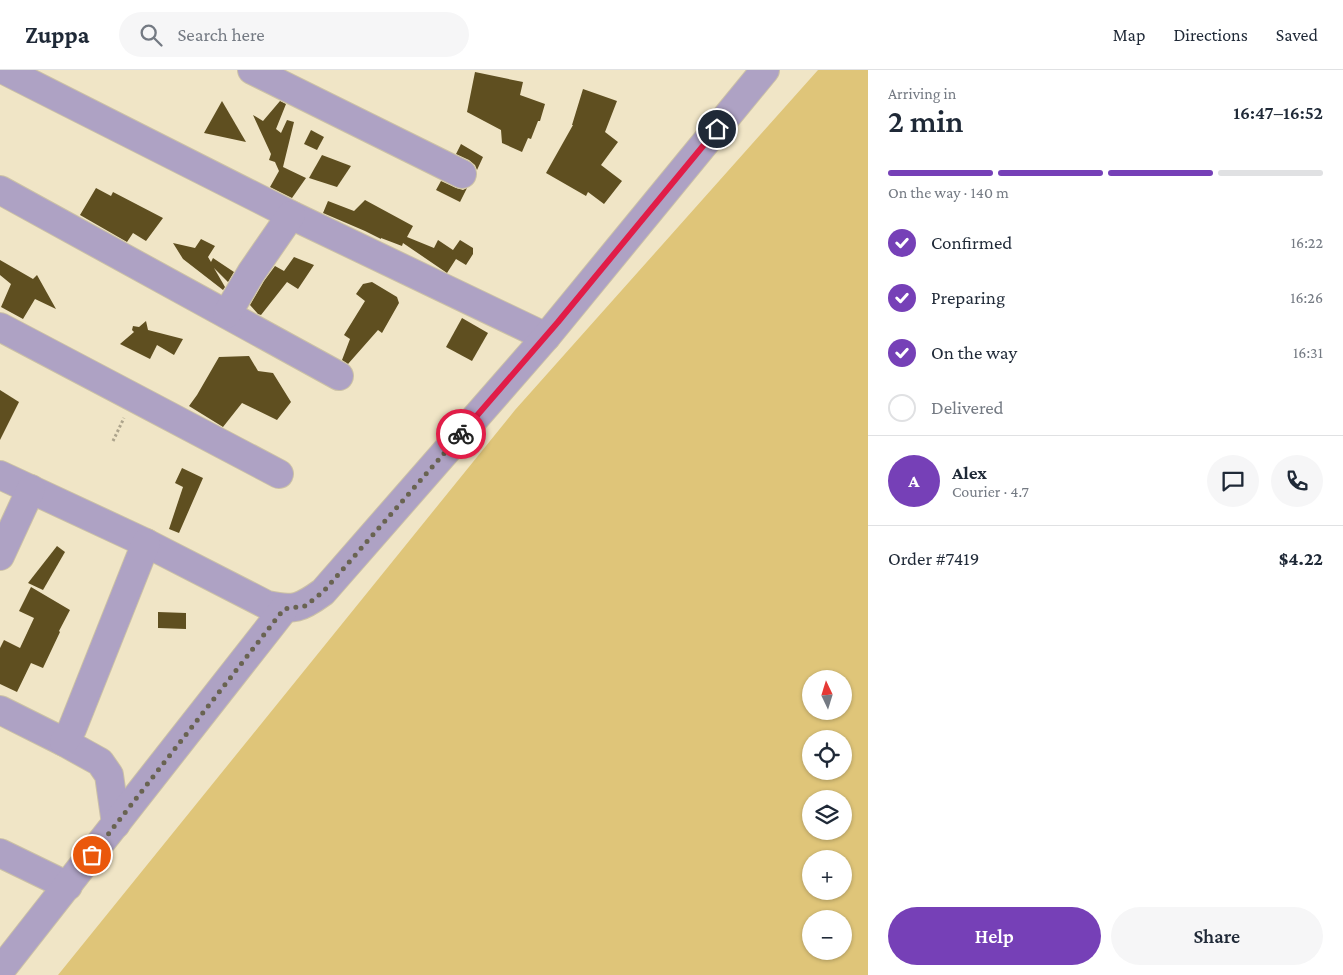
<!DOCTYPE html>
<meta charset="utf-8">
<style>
:root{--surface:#fff;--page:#f6f6f7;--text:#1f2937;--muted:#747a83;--line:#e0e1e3;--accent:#7640b7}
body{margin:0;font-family:"Crimson Pro",serif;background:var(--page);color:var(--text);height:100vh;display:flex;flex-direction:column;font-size:19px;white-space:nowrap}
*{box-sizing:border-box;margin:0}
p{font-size:16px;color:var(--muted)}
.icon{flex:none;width:28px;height:28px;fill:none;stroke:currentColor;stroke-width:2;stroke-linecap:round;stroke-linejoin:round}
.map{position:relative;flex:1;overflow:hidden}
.side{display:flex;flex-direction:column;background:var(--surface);width:475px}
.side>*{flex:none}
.needle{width:32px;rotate:356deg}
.fabs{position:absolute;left:802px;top:600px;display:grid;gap:10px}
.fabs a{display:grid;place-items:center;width:50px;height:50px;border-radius:50%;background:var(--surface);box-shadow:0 1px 4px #0004;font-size:25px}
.pin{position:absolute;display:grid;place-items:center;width:42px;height:42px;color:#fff;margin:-21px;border:2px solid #fff;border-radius:50%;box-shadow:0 1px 5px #0007}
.courier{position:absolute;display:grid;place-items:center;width:50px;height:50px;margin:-25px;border:4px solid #e11d48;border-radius:50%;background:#fff;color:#222;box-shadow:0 1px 6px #0007}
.head em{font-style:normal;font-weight:600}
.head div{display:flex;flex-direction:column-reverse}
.head{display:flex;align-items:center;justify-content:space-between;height:85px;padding:0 20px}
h1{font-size:32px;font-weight:600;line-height:38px}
.bar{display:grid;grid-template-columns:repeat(4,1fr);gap:8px 5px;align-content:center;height:60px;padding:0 20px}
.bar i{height:6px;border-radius:4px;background:var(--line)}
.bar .selected{background:var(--accent)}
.bar p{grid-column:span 4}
.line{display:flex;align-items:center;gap:12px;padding:0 20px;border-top:1px solid var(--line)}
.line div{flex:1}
.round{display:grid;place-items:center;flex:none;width:52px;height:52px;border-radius:26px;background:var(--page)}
ol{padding:0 20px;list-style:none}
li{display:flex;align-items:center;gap:15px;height:55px}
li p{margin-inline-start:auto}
li .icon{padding:5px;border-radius:50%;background:var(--accent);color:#fff;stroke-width:4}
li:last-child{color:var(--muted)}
li i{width:28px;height:28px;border:2px solid var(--line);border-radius:50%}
.primary-button{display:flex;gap:10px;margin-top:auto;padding:10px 20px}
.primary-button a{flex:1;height:58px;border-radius:30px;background:var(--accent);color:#fff;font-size:20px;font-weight:600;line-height:58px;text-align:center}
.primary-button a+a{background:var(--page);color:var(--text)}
header{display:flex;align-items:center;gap:30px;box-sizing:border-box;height:70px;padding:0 25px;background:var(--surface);border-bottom:1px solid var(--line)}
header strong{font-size:24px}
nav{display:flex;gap:28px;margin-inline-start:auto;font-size:18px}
.search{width:350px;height:45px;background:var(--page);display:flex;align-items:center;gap:12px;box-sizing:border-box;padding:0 18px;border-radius:28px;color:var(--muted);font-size:19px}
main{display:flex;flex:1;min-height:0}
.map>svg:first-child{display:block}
.green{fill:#dfc579;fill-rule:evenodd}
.building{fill:#5f4f20}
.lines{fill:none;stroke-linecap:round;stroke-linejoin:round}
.minor-casing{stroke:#cbc1a6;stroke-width:30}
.path{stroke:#ada48c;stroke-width:3;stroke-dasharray:2.5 2.5;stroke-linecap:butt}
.minor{stroke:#aea2c4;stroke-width:28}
.done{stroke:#696351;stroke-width:5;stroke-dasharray:0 9}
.route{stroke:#e11d48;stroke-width:6}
</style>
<header>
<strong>Zuppa</strong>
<div class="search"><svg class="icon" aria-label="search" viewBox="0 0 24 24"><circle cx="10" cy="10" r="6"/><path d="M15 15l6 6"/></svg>Search here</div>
<nav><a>Map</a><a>Directions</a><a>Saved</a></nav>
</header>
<main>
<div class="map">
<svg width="868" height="905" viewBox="0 0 868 905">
<rect width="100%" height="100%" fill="#f0e5c6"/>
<path class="green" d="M818 0H868V905H58L515 340ZM811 609H844V641H811ZM811 669H844V701H811ZM811 729H844V761H811ZM811 789H844V821H811ZM811 849H844V881H811Z"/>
<g class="building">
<path d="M475 2 523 12 520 25 545 34 540 51H538L531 69 528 68 522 82 502 73 501 60 467 42Z"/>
<path d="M583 19 617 31 605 62 618 72 601 95 622 111 604 134 588 122 586 126 546 103 573 55H572Z"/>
<path d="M222 31 246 72 204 63Z"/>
<path d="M280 31 286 34 276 59 281 63 287 50 294 52 283 97 306 108 292 128 270 117 279 101 275 92 269 90 271 84 253 45 263 51Z"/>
<path d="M311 60 324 67 317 80 304 74Z"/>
<path d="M461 74 483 87 477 100 475 95 469 90 456 84Z"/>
<path d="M322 85 351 96 337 117 309 108Z"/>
<path d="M441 111 456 118 463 120 467 118 460 132 436 120Z"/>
<path d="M96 118 111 126 113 122 163 148 146 171 133 163 127 172 80 145Z"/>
<path d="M365 130 413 156 407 167 434 178 438 170 453 180 460 170 473 178V184L466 195 456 189 447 203 403 173 402 176 381 168V169L365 161 323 143 328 131 354 141Z"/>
<path d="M201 169 215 176 208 187 211 192 213 188 234 202 228 212 214 198 225 217 223 220 183 189 173 173 195 178Z"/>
<path d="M294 187 314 195 298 219 287 212 261 245 258 244 250 235 264 211 275 196 284 201Z"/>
<path d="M0 190 33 209 37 205 56 239 35 229 23 249 1 237 11 214 0 205Z"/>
<path d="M372 212 397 227 399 233 382 263 378 260 348 294 342 290 350 269 344 265 365 231 356 224 363 214Z"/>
<path d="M462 248 488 263 472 291 446 277Z"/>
<path d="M146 251 148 260 183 269 174 285 157 275 150 289 120 274 134 262 132 260 133 256 139 257Z"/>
<path d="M249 286 258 301 273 303 291 332 277 350 242 333 223 357 189 336 197 325 219 287Z"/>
<path d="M0 320 19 332 0 370Z"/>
<path d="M182 398 203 408 179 463 169 459 183 417 175 413Z"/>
<path d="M57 476 65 482 43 520 28 513Z"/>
<path d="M31 517 70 540 59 561 60 562 43 598 31 593 17 622 0 614V578L4 570 20 578 34 548 19 541Z"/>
<path d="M158 542 186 543V559L158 558Z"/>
</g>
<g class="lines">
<g class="minor-casing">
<g id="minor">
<path d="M4 0 291 145 546 267"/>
<path d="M252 0 462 104"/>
<path d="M0 120 339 306"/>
<path d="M227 244 251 203 291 145"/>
<path d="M0 257 279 404"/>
<path d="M0 405 146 473 267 535C294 541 301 538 323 522L546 267 765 0"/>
<path d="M0 486 31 419"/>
<path d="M0 640 64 672 100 692 109 705 116 754"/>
<path d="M64 672 72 659 146 473"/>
<path d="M0 783 68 816"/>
<path d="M0 901 284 539"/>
</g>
</g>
<path class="path" d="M113 371 124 348"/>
<use href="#minor" class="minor"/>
</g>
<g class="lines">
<path class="done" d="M92 785 284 539 305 536 323 522 461 364"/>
<path class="route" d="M461 364 558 252 717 59"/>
</g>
</svg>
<div class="fabs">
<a><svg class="needle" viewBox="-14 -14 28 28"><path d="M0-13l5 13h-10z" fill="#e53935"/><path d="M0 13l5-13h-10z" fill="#747a83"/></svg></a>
<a><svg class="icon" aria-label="locate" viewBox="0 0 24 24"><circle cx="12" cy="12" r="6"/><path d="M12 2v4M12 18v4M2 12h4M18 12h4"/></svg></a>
<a><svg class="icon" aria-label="layers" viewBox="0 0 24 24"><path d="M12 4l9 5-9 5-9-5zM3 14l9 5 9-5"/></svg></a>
<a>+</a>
<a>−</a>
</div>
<div class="pin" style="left:92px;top:785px;background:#ea580c"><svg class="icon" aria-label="bag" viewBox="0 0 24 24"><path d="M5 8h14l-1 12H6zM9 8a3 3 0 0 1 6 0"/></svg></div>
<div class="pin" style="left:717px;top:59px;background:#1f2937"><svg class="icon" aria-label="home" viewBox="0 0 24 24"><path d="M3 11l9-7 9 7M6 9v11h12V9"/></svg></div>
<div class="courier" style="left:461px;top:364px"><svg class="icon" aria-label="bike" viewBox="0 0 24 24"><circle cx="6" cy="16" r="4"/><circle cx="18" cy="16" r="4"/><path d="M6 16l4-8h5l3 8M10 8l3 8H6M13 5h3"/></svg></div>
</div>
<section class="side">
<div class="head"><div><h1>2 min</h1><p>Arriving in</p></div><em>16:47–16:52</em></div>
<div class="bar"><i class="selected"></i><i class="selected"></i><i class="selected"></i><i></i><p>On the way · 140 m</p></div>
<ol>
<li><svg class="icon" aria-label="check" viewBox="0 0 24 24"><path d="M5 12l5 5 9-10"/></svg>Confirmed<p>16:22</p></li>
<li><svg class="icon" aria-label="check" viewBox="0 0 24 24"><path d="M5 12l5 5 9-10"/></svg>Preparing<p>16:26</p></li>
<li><svg class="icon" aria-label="check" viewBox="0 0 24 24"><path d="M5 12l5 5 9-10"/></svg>On the way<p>16:31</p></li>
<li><i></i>Delivered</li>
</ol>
<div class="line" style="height:90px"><b class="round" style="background:var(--accent);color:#fff">A</b><div><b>Alex</b><p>Courier · 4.7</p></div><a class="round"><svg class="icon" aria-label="chat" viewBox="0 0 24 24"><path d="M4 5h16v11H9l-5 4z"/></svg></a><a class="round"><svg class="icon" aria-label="phone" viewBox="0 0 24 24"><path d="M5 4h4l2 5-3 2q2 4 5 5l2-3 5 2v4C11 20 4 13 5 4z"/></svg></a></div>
<div class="line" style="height:65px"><div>Order #7419</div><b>$4.22</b></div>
<div class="primary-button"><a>Help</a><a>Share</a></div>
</section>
</main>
